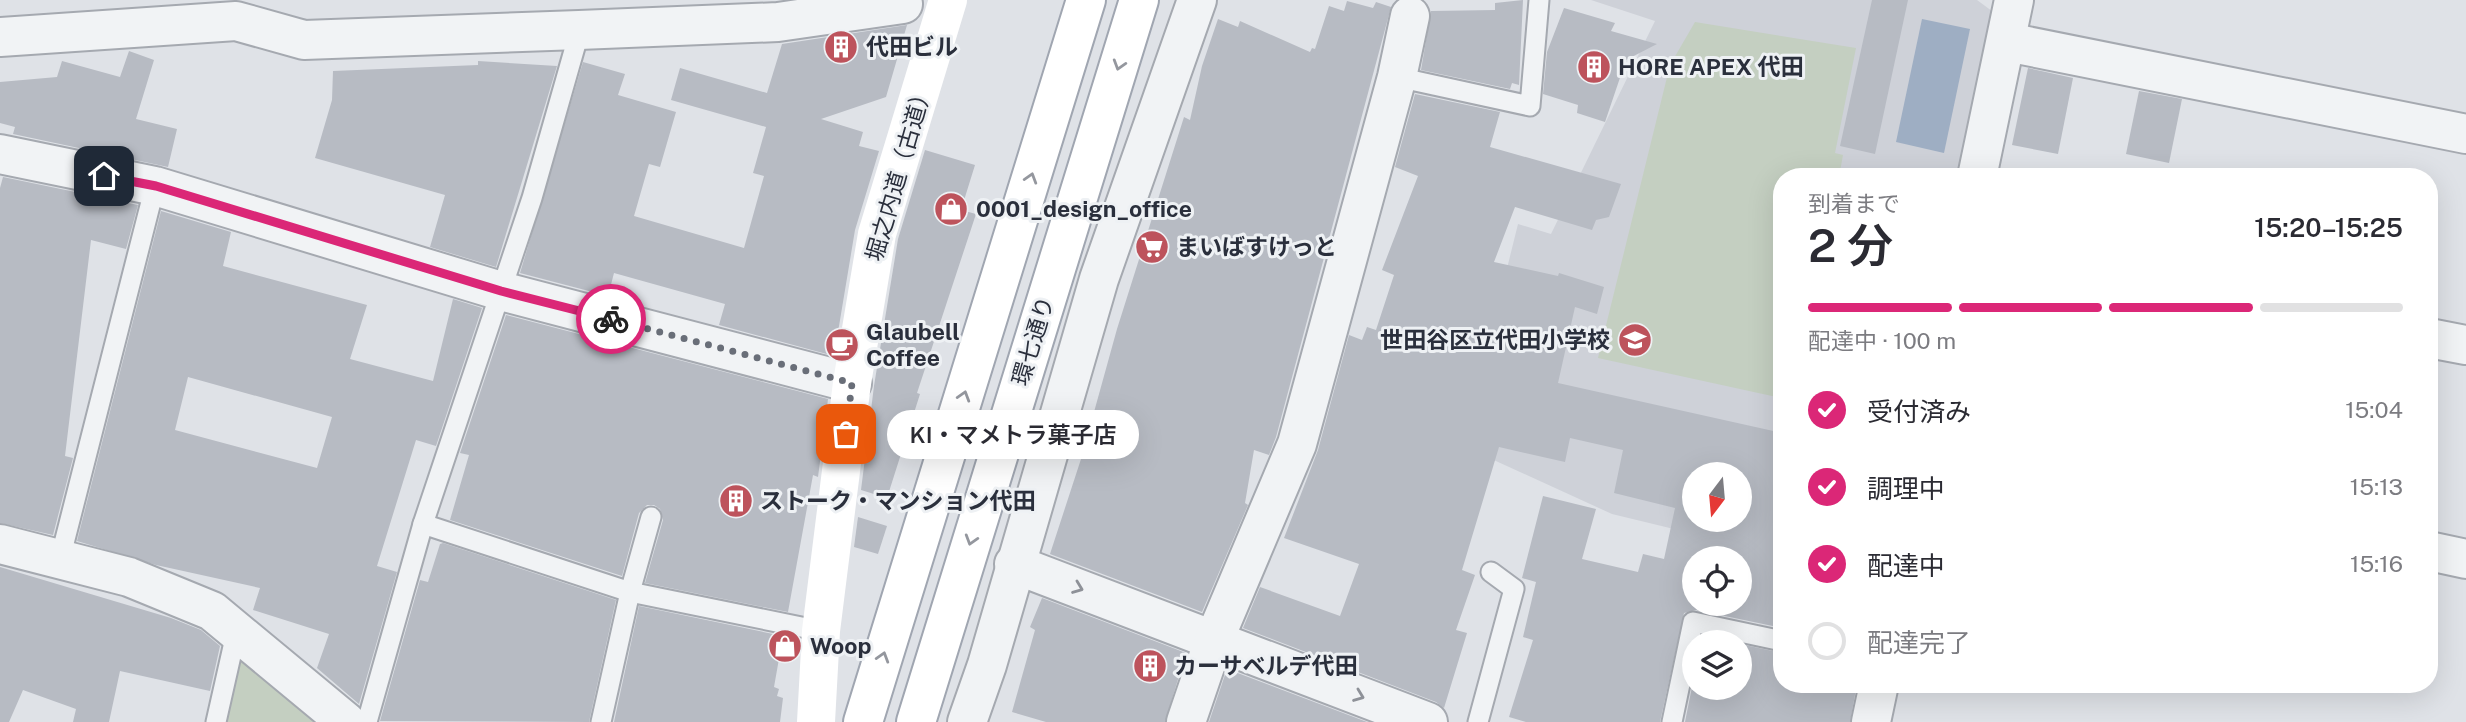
<!DOCTYPE html>
<html lang="ja">
<meta charset="utf-8">
<style>
:root{--surface:#fff;--page:#f2f2f3;--text:#2b2b33;--muted:#7c7c81;--line:#e1e1e2;--accent:#db2777}
body{margin:0;font-family:"Public Sans","Noto Sans JP",sans-serif;background:var(--page);color:var(--text);height:100vh;display:flex;flex-direction:column;font-size:26px;white-space:nowrap}
*{box-sizing:border-box;margin:0}
p{font-size:23px;color:var(--muted)}
.icon{flex:none;width:38px;height:38px;fill:none;stroke:currentColor;stroke-width:2;stroke-linecap:round;stroke-linejoin:round}
.map{position:relative;flex:1;overflow:hidden}
.sheet{position:absolute;left:1773px;top:168px;width:665px;height:525px;display:flex;flex-direction:column;background:var(--surface);border-radius:28px;box-shadow:0 7px 28px #0002}
.sheet>*{flex:none}
.needle{width:46px;rotate:196deg}
.buttons{position:absolute;left:1682px;top:462px;display:grid;gap:14px}
.buttons a{display:grid;place-items:center;width:70px;height:70px;border-radius:50%;background:var(--surface);box-shadow:0 7px 28px #0002;font-size:35px}
.pin{position:absolute;display:grid;place-items:center;width:60px;height:60px;color:#fff;margin:-30px;border-radius:14px;box-shadow:0 4px 10px #0006}
.courier{position:absolute;display:grid;place-items:center;width:70px;height:70px;margin:-35px;border:5px solid #db2777;border-radius:50%;background:#fff;color:#222;box-shadow:0 2px 9px #0007}
.bubble{position:absolute;height:49px;border-radius:24px;background:var(--surface);box-shadow:0 7px 28px #0002;font-size:23px;font-weight:600;line-height:49px;text-align:center}
.headline em{font-style:normal;font-weight:600}
.headline div{display:flex;flex-direction:column-reverse}
.headline{display:flex;align-items:center;justify-content:space-between;height:119px;padding:0 35px}
h1{font-size:46px;font-weight:600;line-height:52px}
.bar{display:grid;grid-template-columns:repeat(4,1fr);gap:10px 7px;align-content:center;height:84px;padding:0 35px}
.bar i{height:9px;border-radius:5px;background:var(--line)}
.bar .active{background:var(--accent)}
.bar p{grid-column:span 4}
ol{padding:0 35px;list-style:none}
li{display:flex;align-items:center;gap:21px;height:77px}
li p{margin-inline-start:auto}
li .icon{padding:7px;border-radius:50%;background:var(--accent);color:#fff;stroke-width:4}
li:last-child{color:var(--muted)}
li i{width:38px;height:38px;border:4px solid var(--line);border-radius:50%}
.map>svg:first-child{display:block}
.built{fill:#ced1d8;fill-rule:evenodd}
.green{fill:#c4cfc1}
.water{fill:#9eaec3}
.building{fill:#b7bbc3;fill-rule:evenodd}
.lines{fill:none;stroke-linecap:round;stroke-linejoin:round}
.lane-casing{stroke:#a5a9b0;stroke-width:23}
.street-casing{stroke:#a5a9b0;stroke-width:42}
.primary-casing{stroke:#a0a6b1;stroke-width:42}
.lane{stroke:#f1f3f5;stroke-width:19}
.street{stroke:#f1f3f5;stroke-width:38}
.secondary{stroke:#fff;stroke-width:38}
.primary{stroke:#fff;stroke-width:38}
.oneway{stroke:#94979e}
.oneway2{stroke:#8e9198}
.done{stroke:#696e78;stroke-width:7;stroke-dasharray:0 12.6}
.route{stroke:#db2777;stroke-width:9}
.labels{text-anchor:middle;stroke-width:6;stroke-linejoin:round;paint-order:stroke}
.poi-label{font-size:23px;font-weight:bold;fill:#2a2f3c;stroke:#eef1f4;text-anchor:start}
.street-label{font-size:23px;fill:#2a2f3c;stroke:#eef1f4}
</style>
<div class="map">
<svg width="2466" height="722" viewBox="0 0 2466 722">
<rect width="100%" height="100%" fill="#dfe2e7"/>
<path class="built" d="M1591 0H1977L2000 17 1968 177H1782L1781 555 1612 514 1463 446 1518 224 1551 234 1655 21ZM1694 474H1740V520H1694Z"/>
<g class="green">
<path d="M1695 22 1856 48 1835 153 1843 155 1839 177H1782L1781 398 1598 358 1670 65Z"/>
<path d="M243 647 335 722H225Z"/>
</g>
<path class="water" d="M1922 19 1970 29 1944 153 1896 142Z"/>
<g class="building">
<path d="M1523 0 1519 85 1512 83 1510 89 1421 70 1431 11 1495 10V3Z"/>
<path d="M1872 0H1908L1875 154 1840 146Z"/>
<path d="M1347 1 1373 8 1376 2 1391 7 1276 437 1269 455 1254 450 1245 503 1248 505 1202 612 1050 554 1081 459 1117 329 1184 117 1190 120 1202 66 1218 19 1238 27 1240 21 1310 52 1312 48 1315 49 1329 6 1344 11Z"/>
<path d="M1564 8 1615 23 1611 31 1657 44 1626 60 1605 122 1577 113 1578 105 1543 94 1547 52Z"/>
<path d="M907 25 886 97 821 119 863 132 859 146 879 151 855 230 834 356 719 325 725 304 614 273 608 296 520 273 583 62 625 74 618 95 676 112 660 167 649 164 634 216 744 248 764 176 753 173 766 127 671 100 680 68 767 93 782 44Z"/>
<path d="M129 51 154 60 136 119 177 129 168 167 13 134 15 127 0 123V82L57 77 62 61 120 77Z"/>
<path d="M478 61 557 66 496 267 430 247 445 195 315 158 332 100 333 71 478 65Z"/>
<path d="M2028 68 2073 78 2058 154 2012 145Z"/>
<path d="M2139 91 2182 99 2169 163 2126 154Z"/>
<path d="M1415 94 1500 112 1490 147 1621 184 1609 217 1596 220 1592 230 1515 207 1494 262 1558 276 1559 273 1604 287 1597 314 1575 307 1558 383 1782 433V628L1696 610 1684 613 1660 722H1526L1509 717 1533 640 1523 637 1536 582 1522 578 1543 496 1596 509 1582 559 1638 572 1643 554 1664 559 1675 508 1614 493 1623 450 1570 438 1565 462 1499 447 1462 570 1475 575 1456 630 1467 633 1444 708 1436 702 1243 628 1260 587 1340 616 1359 564 1284 538 1318 450 1349 335 1362 340 1367 327 1376 330 1394 275 1382 270 1418 176 1395 167ZM1694 474H1740V520H1694ZM1694 558H1740V604H1694Z"/>
<path d="M925 150 975 165 961 210 976 214 917 393 920 394 887 498 861 490 874 386 898 239Z"/>
<path d="M3 177 138 205 126 249 91 240 65 456 73 458 53 535 0 523V188Z"/>
<path d="M161 211 231 232 223 266 367 305 350 359 433 381 453 299 482 308 436 446 416 440 377 566 397 572 359 704 317 668 329 634 253 610 260 588 156 565 77 541ZM188 377 332 417 317 468 175 430Z"/>
<path d="M506 315 828 399 818 477 813 475 788 612 645 583 663 520 660 509 654 505H647L639 513 622 576 450 520 469 455 460 453Z"/>
<path d="M858 517 887 526 878 554 854 547Z"/>
<path d="M443 543 616 600 589 722 380 721 420 580 428 582 440 544Z"/>
<path d="M0 567 171 618 201 630 220 646 210 691 120 671 109 722H73L76 709 23 690 9 722H0Z"/>
<path d="M1042 598 1186 653 1165 722H1046L1012 712 1035 630 1030 627Z"/>
<path d="M639 606 783 636 774 687 779 689 777 696 783 698 780 722H614Z"/>
<path d="M1740 644 1782 653V684H1857L1850 722H1685L1694 677V688H1740Z"/>
<path d="M1227 669 1367 722H1209Z"/>
</g>
<g class="lines">
<g class="lane-casing">
<g id="lane">
<path d="M1397 77 1530 106 1539 0"/>
<path d="M423 524 630 592 821 631"/>
<path d="M60 559 155 186"/>
<path d="M216 722 237 629"/>
<path d="M367 722 423 524 532 198 575 47"/>
<path d="M601 722 630 592 651 517"/>
<path d="M1478 722 1514 589 1491 572"/>
<path d="M1672 722 1693 622 1782 641"/>
</g>
</g>
<g class="street-casing">
<g id="street">
<path d="M0 37 236 21 304 40 579 30 778 22 903 4"/>
<path d="M2007 42 2466 134"/>
<path d="M0 154 155 186 501 291 852 383"/>
<path d="M1977 177 2014 0"/>
<path d="M2429 338 2466 345"/>
<path d="M0 544 129 577 212 611 346 722"/>
<path d="M2429 551 2466 559"/>
<path d="M1014 564 1428 722"/>
<path d="M967 722 987 665 1099 279 1197 0"/>
<path d="M1186 722 1214 640 1297 444 1397 77 1410 16"/>
<path d="M1871 722 1879 684"/>
</g>
</g>
<g class="primary-casing">
<g id="primary">
<path d="M863 722 1086 0"/>
<path d="M916 722 1139 0"/>
</g>
</g>
<use href="#lane" class="lane"/>
<use href="#street" class="street"/>
<path class="secondary" d="M816 722 821 631 852 383 877 234 948 0"/>
<use href="#primary" class="primary"/>
</g>
<defs><path id="oneway-chevron" d="M-2-3.5L2.5 0L-2 3.5" fill="none" stroke-width="1.6" stroke-linecap="round" stroke-linejoin="round" transform="scale(1.75)"/></defs>
<g class="oneway">
<use href="#oneway-chevron" transform="translate(1119 65) rotate(107)"/>
<use href="#oneway-chevron" transform="translate(1031 178) rotate(-73)"/>
<use href="#oneway-chevron" transform="translate(964 396) rotate(-73)"/>
<use href="#oneway-chevron" transform="translate(971 540) rotate(107)"/>
<use href="#oneway-chevron" transform="translate(883 657) rotate(-73)"/>
</g>
<g class="oneway2">
<use href="#oneway-chevron" transform="translate(1078 588) rotate(21)"/>
<use href="#oneway-chevron" transform="translate(1359 696) rotate(21)"/>
</g>
<g class="lines">
<path class="done" d="M611 319 852 383 846 434"/>
<path class="route" d="M104 176 156 186 501 291 611 319"/>
</g>
<defs>
<g id="building-disc" transform="scale(1.75)"><circle r="9.5" fill="#bd535c" stroke="#eef1f4"/><path d="M-4-6H4V6H1V3H-1V6H-4ZM-2.5-4.3h1.7v1.8h-1.7ZM.8-4.3h1.7v1.8H.8ZM-2.5-1h1.7V.8h-1.7ZM.8-1h1.7V.8H.8Z" fill="#fff"/></g>
<g id="shop-disc" transform="scale(1.75)"><circle r="9.5" fill="#bd535c" stroke="#eef1f4"/><path d="M-5-2.5h2.3a2.7 3.5 0 0 1 5.4 0H5L5.5 6h-11ZM-1.5-2.5h3a1.5 2.3 0 0 0-3 0Z" fill="#fff"/></g>
<g id="supermarket-disc" transform="scale(1.75)"><circle r="9.5" fill="#bd535c" stroke="#eef1f4"/><path d="M-6-5.5h2.5l.6 2H6L4.5 2H-2.5L-4.4-4H-6ZM-1.5 3.2a1.3 1.3 0 1 0 .1 0ZM3 3.2a1.3 1.3 0 1 0 .1 0Z" fill="#fff"/></g>
<g id="school-disc" transform="scale(1.75)"><circle r="9.5" fill="#bd535c" stroke="#eef1f4"/><path d="M0-5L7-2L0 1L-7-2ZM-4 1L0 2.5L4 1V4Q0 6-4 4Z" fill="#fff"/></g>
<g id="cafe-disc" transform="scale(1.75)"><circle r="9.5" fill="#bd535c" stroke="#eef1f4"/><path d="M-5.5-4.5H6V0H3Q3 3.5 0 3.5H-2.5Q-5.5 3.5-5.5 0ZM3-3.2v2h1.7v-2ZM-6 4.5H4V6H-6Z" fill="#fff"/></g>
</defs>
<g fill-rule="evenodd">
<use href="#building-disc" x="841" y="47"/>
<use href="#building-disc" x="1594" y="67"/>
<use href="#shop-disc" x="951" y="209"/>
<use href="#supermarket-disc" x="1152" y="247"/>
<use href="#school-disc" x="1635" y="340"/>
<use href="#cafe-disc" x="842" y="345"/>
<use href="#building-disc" x="736" y="501"/>
<use href="#shop-disc" x="785" y="646"/>
<use href="#building-disc" x="1150" y="666"/>
</g>
<g class="labels">
<g class="poi-label">
<text x="866" y="55">代田ビル</text>
<text x="1618" y="75">HORE APEX 代田</text>
<text x="976" y="217">0001_design_office</text>
<text x="1176" y="255">まいばすけっと</text>
<text x="866" y="340">Glaubell<tspan x="866" dy="26">Coffee</tspan></text>
<text x="1610" y="348" text-anchor="end">世田谷区立代田小学校</text>
<text x="760" y="509">ストーク・マンション代田</text>
<text x="810" y="654">Woop</text>
<text x="1174" y="674">カーサベルデ代田</text>
</g>
<g class="street-label">
<text transform="translate(899 172) rotate(-74)" y="8">堀之内道（古道）</text>
<text transform="translate(1033 341) rotate(-73)" y="8">環七通り</text>
</g>
</g>
</svg>
<div class="buttons">
<a><svg class="needle" viewBox="-14 -14 28 28"><path d="M0-13l5 13h-10z" fill="#e53935"/><path d="M0 13l5-13h-10z" fill="#7c7c81"/></svg></a>
<a><svg class="icon" aria-label="locate" viewBox="0 0 24 24"><circle cx="12" cy="12" r="6"/><path d="M12 2v4M12 18v4M2 12h4M18 12h4"/></svg></a>
<a><svg class="icon" aria-label="layers" viewBox="0 0 24 24"><path d="M12 4l9 5-9 5-9-5zM3 14l9 5 9-5"/></svg></a>
</div>
<div class="pin" style="left:846px;top:434px;background:#ea580c"><svg class="icon" aria-label="bag" viewBox="0 0 24 24"><path d="M5 8h14l-1 12H6zM9 8a3 3 0 0 1 6 0"/></svg></div>
<div class="pin" style="left:104px;top:176px;background:#1f2937"><svg class="icon" aria-label="home" viewBox="0 0 24 24"><path d="M3 11l9-7 9 7M6 9v11h12V9"/></svg></div>
<div class="courier" style="left:611px;top:319px"><svg class="icon" aria-label="bike" viewBox="0 0 24 24"><circle cx="6" cy="16" r="4"/><circle cx="18" cy="16" r="4"/><path d="M6 16l4-8h5l3 8M10 8l3 8H6M13 5h3"/></svg></div>
<div class="bubble" style="left:887px;top:410px;width:252px">KI・マメトラ菓子店</div>
<section class="sheet">
<div class="headline"><div><h1>2 分</h1><p>到着まで</p></div><em>15:20–15:25</em></div>
<div class="bar"><i class="active"></i><i class="active"></i><i class="active"></i><i></i><p>配達中 · 100 m</p></div>
<ol>
<li><svg class="icon" aria-label="check" viewBox="0 0 24 24"><path d="M5 12l5 5 9-10"/></svg>受付済み<p>15:04</p></li>
<li><svg class="icon" aria-label="check" viewBox="0 0 24 24"><path d="M5 12l5 5 9-10"/></svg>調理中<p>15:13</p></li>
<li><svg class="icon" aria-label="check" viewBox="0 0 24 24"><path d="M5 12l5 5 9-10"/></svg>配達中<p>15:16</p></li>
<li><i></i>配達完了</li>
</ol>
</section>
</div>
